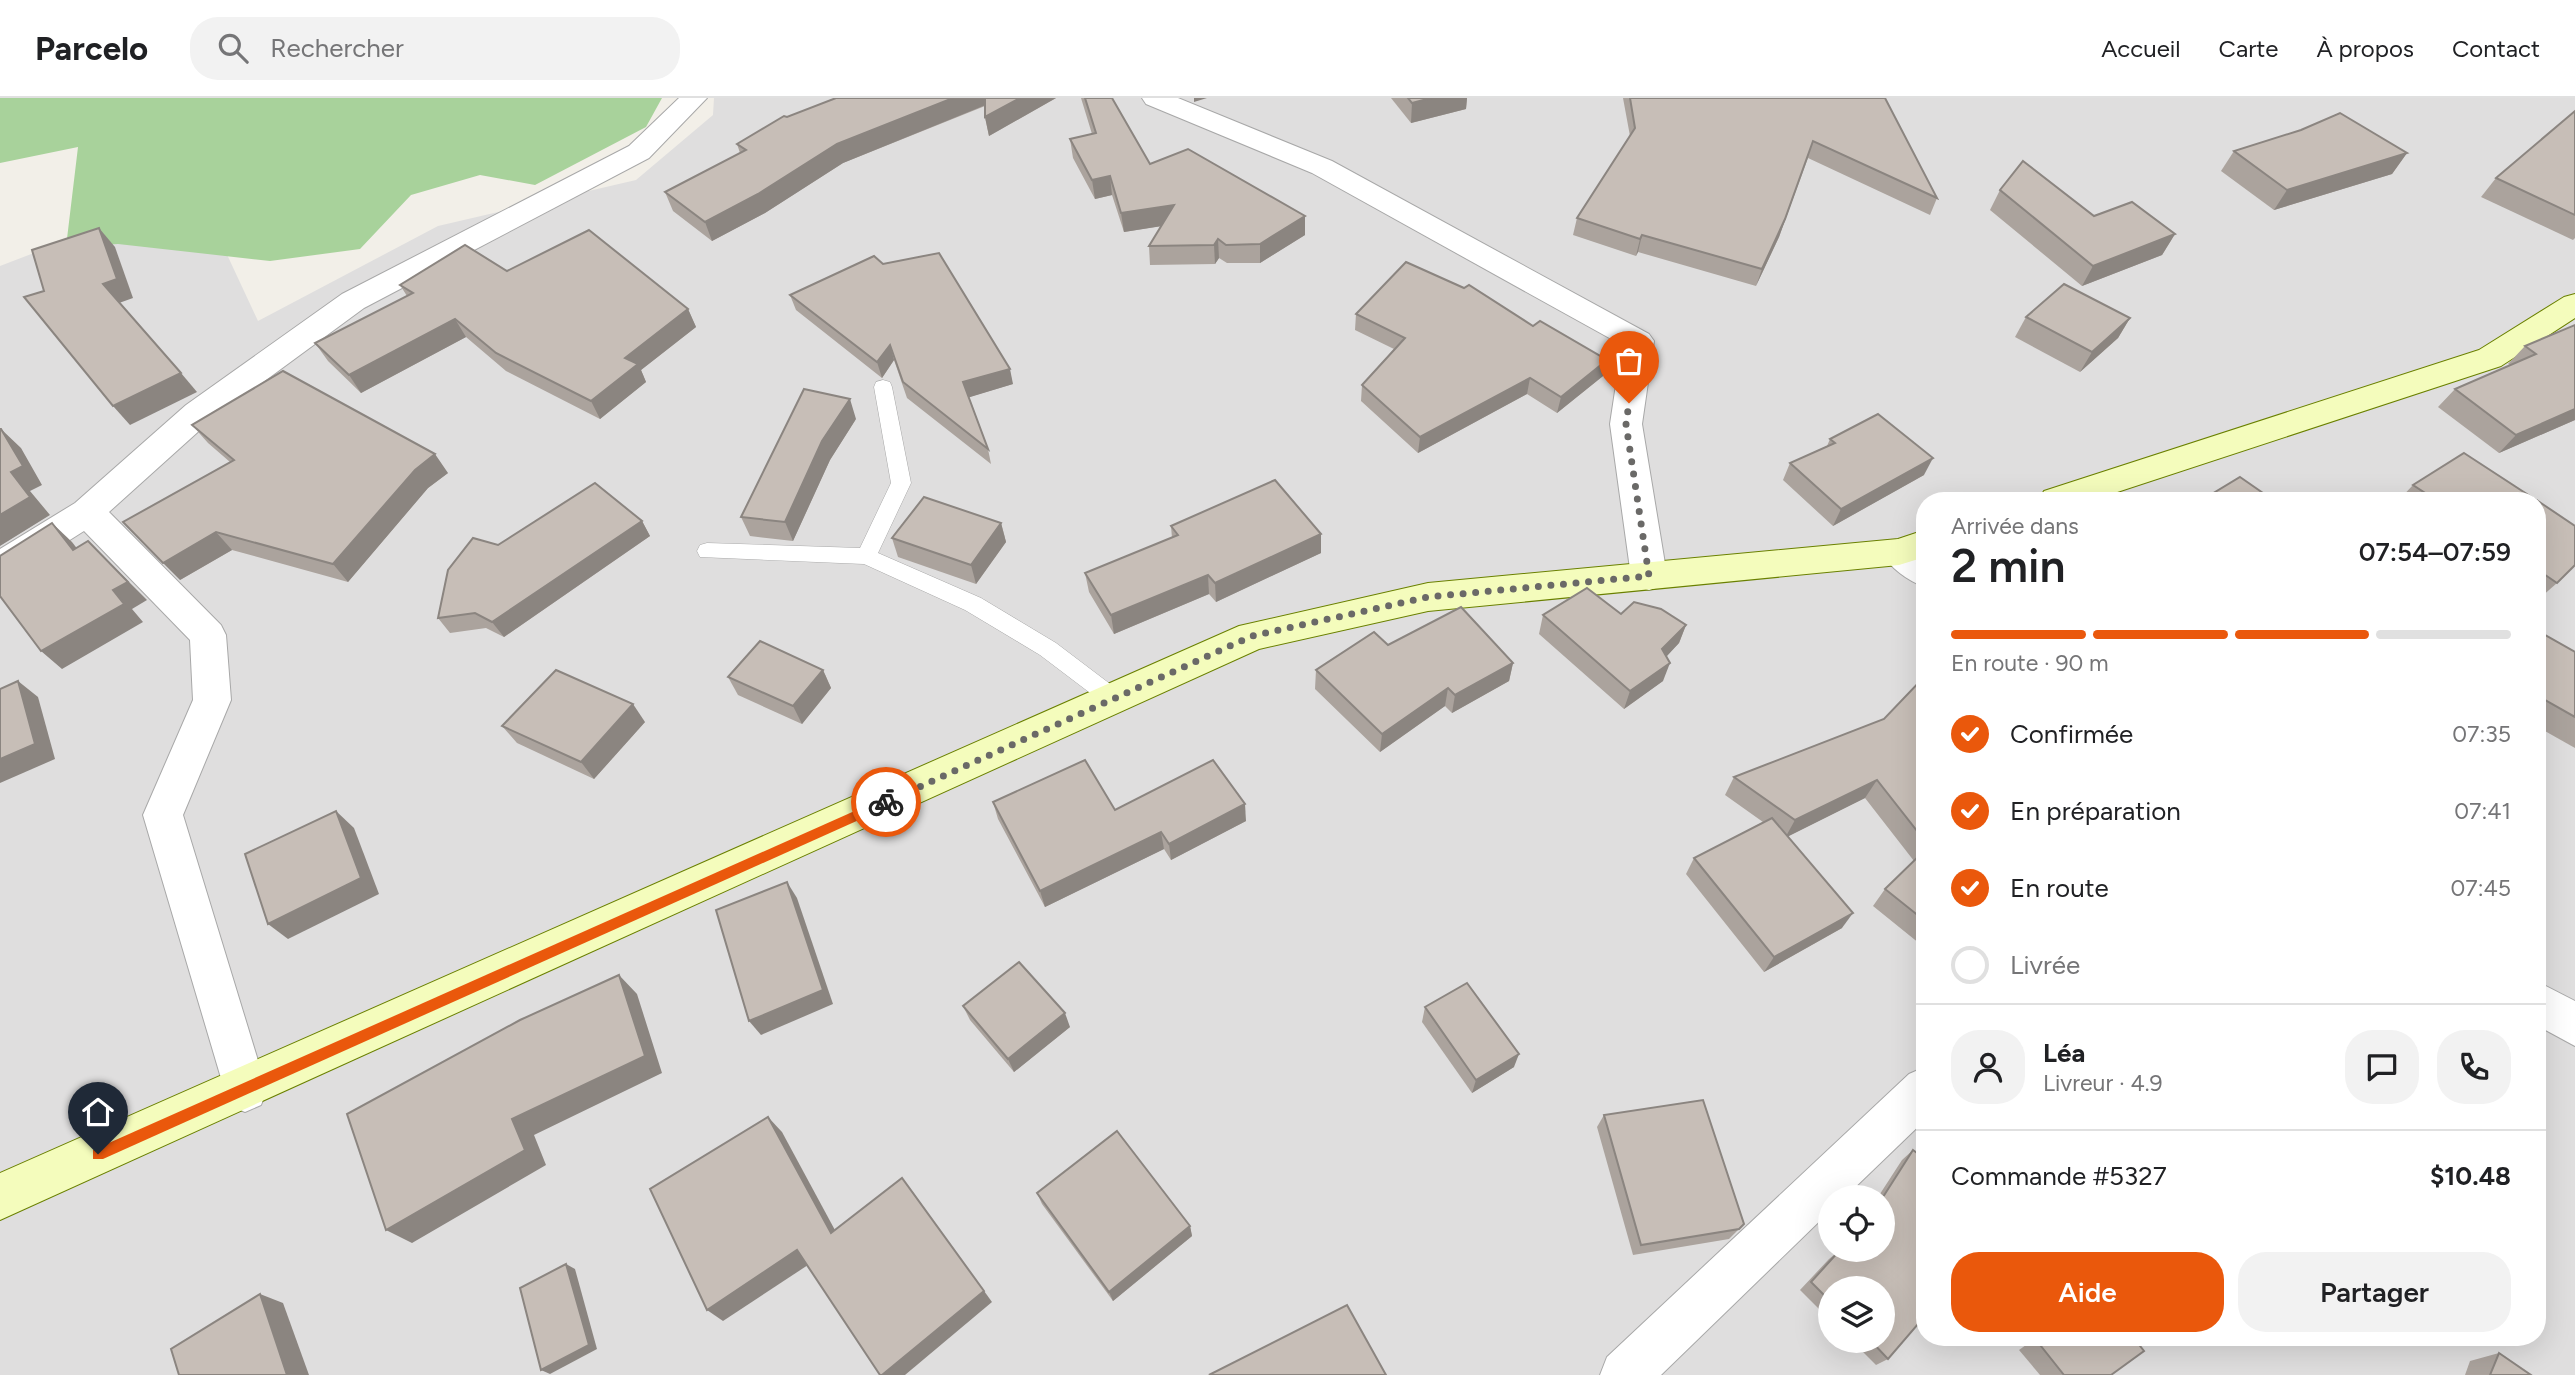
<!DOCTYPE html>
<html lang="fr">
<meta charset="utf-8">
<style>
:root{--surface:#fff;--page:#f2f2f2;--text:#202124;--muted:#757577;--line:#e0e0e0;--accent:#ea580c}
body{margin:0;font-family:Figtree,sans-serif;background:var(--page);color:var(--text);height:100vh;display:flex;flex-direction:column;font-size:26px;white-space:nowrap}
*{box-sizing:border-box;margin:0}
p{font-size:23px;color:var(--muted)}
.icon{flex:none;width:38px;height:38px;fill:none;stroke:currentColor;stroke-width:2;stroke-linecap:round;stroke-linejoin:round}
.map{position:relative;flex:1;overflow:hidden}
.side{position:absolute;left:1916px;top:394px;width:630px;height:854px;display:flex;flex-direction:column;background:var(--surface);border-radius:28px;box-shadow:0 7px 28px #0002}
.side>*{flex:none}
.fabs{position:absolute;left:1818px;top:1087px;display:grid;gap:14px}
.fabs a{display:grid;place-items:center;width:77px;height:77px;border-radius:50%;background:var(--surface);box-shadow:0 7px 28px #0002;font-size:35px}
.pin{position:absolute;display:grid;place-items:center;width:60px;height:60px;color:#fff;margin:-72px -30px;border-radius:50% 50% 50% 0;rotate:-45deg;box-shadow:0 0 7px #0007}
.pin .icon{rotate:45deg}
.courier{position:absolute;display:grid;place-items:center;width:70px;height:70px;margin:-35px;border:5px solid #ea580c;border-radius:50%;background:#fff;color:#222;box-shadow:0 2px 9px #0007}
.head em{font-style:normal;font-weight:600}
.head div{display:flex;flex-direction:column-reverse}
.head{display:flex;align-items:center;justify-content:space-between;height:119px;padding:0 35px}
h1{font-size:46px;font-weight:600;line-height:52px}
.bar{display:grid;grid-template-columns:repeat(4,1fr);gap:10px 7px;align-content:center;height:84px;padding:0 35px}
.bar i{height:9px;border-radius:5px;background:var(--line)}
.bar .current{background:var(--accent)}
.bar p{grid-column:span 4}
.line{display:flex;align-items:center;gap:18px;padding:0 35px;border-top:2px solid var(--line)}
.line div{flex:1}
.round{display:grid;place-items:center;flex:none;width:74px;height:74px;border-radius:28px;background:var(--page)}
ol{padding:0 35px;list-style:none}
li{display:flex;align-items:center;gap:21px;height:77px}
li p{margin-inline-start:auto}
li .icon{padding:7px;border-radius:50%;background:var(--accent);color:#fff;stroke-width:4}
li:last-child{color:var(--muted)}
li i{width:38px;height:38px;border:4px solid var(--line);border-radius:50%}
.primary-button{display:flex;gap:14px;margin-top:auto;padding:14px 35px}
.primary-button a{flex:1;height:80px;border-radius:28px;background:var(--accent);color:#fff;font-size:28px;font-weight:600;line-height:80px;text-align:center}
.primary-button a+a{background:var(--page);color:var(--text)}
header{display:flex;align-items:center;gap:42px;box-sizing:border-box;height:98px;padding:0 35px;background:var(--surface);border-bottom:2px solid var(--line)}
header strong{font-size:33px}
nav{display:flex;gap:38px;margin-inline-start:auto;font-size:24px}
.search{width:490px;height:63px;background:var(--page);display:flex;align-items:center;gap:18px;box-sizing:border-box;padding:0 24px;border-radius:28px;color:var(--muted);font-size:26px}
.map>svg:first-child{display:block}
.residential{fill:#dfdede;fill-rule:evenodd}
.forest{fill:#a8d29b}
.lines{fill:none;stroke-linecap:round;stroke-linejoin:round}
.lane-casing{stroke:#a8a8a8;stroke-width:1}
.street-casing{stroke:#a8a8a8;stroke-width:2}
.secondary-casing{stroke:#6a8001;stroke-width:2}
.lane{fill:#fff;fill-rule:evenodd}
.street{fill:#fff;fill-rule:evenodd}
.secondary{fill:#f4fcbc;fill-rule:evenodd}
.wall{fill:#aba39d}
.shaded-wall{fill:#8b8580}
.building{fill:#c7beb7;stroke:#8b8580;stroke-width:2}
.route{fill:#ea580c}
.done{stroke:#6a6967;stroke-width:7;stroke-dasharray:0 12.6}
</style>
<header>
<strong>Parcelo</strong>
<div class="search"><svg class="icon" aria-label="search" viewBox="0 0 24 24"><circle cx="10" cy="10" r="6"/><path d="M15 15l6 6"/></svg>Rechercher</div>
<nav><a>Accueil</a><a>Carte</a><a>À propos</a><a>Contact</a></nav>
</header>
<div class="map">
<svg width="2575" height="1277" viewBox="0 0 2575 1277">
<rect width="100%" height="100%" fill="#f2efe8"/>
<path class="residential" d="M714 0H2575V1277H0V168L133 117 209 118 258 223 438 128 636 82 713 17ZM1925 402H2538V1239H1925ZM1830 1099H1883V1152H1830ZM1830 1190H1883V1242H1830Z"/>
<path class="forest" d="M0 0H662L646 29 535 87 480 77 411 97 360 151 270 163 118 146 66 149 78 49 0 65Z"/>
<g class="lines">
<g class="lane-casing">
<path id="lane" d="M883 282 890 284 892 289 911 385 878 455 981 500 1056 545 1122 595 1125 601 1122 607 1114 610 1106 607 1040 557 965 512 864 466 700 459 697 453 700 447 707 445 860 450 891 385 874 289 876 284Z"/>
</g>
<g class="street-casing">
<g id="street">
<path d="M679 0H707L649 60 364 210 210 323 109 414 221 527 226 537 231 602 183 717 267 992 261 1007 245 1014 229 1007 143 717 193 602 190 542 84 433 13 478 0 481V451L75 405 186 307 342 196 629 48Z"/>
<path d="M1142 0H1178L1332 63 1649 236 1654 243 1642 326 1667 478 1662 488 1649 492 1636 488 1631 478 1610 326 1622 247 1312 75 1146 6Z"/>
<path d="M1899 441 1911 445 1925 455V489C1908 483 1890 470 1881 454L1887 445Z"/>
<path d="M2538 884 2575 903V948L2538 928Z"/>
<path d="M1925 969V1022L1845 1099H1830V1113L1661 1277H1600L1607 1259 1909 976Z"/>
</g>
</g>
<g class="secondary-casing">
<g id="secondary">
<path d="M2575 196V220L2501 268 2093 402H2039L2044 393 2479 252 2564 199Z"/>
<path d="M1925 432V459L1899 467 1428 513 1259 551 0 1122V1075L1239 528 1428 485 1898 441Z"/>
</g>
</g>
<use href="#lane" class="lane"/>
<use href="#street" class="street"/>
<use href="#secondary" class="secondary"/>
</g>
<g class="wall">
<path d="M1056 0 989 38 985 19V8L843 65 765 115 712 143 673 113 665 94 740 55 737 46 787 19Z"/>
<path d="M1081 0H1112L1150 66 1305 118V137L1260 165H1227L1219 160 1215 166 1150 167 1149 148 1161 128 1124 134 1112 97 1095 101 1073 60 1070 41 1092 36Z"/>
<path d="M1391 0H1467L1466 11 1411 25Z"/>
<path d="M1623 0H1885L1937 100 1930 117 1808 60 1779 139 1756 188 1638 154 1636 158 1573 137 1577 120 1630 38Z"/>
<path d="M2575 13V140L2573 142 2481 99 2496 80Z"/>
<path d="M2301 32 2407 55 2392 76 2274 112 2221 73 2234 53Z"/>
<path d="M2000 92 2094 118 2175 136 2162 157 2082 188 1990 112Z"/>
<path d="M507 173 688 211 696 229 641 272 646 284 600 321 506 273 466 239 361 295 328 263 315 245 407 198 400 187Z"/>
<path d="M790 197 1013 286 969 299 988 351 991 366 907 300 894 262 882 280 796 212Z"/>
<path d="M1356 216 1603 278 1557 315 1527 296 1418 355 1361 303 1362 287 1394 251 1355 232Z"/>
<path d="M2026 219 2130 220 2118 240 2080 274 2015 239Z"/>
<path d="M2575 227V322L2499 355 2438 309 2455 291 2510 267 2508 266 2525 248Z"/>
<path d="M856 321 830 362 793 443 750 438 741 419Z"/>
<path d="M192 327 448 375 428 390 348 484 232 452 180 482 230 364 208 345Z"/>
<path d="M1830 341 1924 377 1833 428 1783 382 1790 365 1827 348Z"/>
<path d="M2413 387 2536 402H2399Z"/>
<path d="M2538 403 2557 485 2539 501 2538 500Z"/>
<path d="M642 423 650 438 504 539 486 530 450 535 438 520 498 447Z"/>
<path d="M1001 425 1006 444 976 486 898 459 892 440Z"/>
<path d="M1171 428 1321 436V455L1216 504 1209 496 1114 536 1089 494 1085 475 1172 440Z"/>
<path d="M1621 516 1686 527 1679 545 1666 558 1663 583 1624 611 1539 536 1543 517Z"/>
<path d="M2540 534 2575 554V650L2538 629V536Z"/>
<path d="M1388 547 1513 565 1509 583 1452 615 1445 608 1380 654 1315 591 1316 572Z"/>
<path d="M823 572 831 590 802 626 738 597 728 579Z"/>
<path d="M1925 578V850L1873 808 1885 791 1914 763 1865 700 1788 738 1842 830 1764 874 1686 776 1694 760 1763 724 1725 697 1734 679 1884 621Z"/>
<path d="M645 624 594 681 517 645 502 628Z"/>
<path d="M993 704 1115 712 1246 723 1171 762 1164 751 1045 809 998 721Z"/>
<path d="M963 908 1070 929 1014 974 970 922Z"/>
<path d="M1425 909 1514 969 1472 995 1422 924Z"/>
<path d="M1604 1017 1744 1126 1729 1141 1633 1157 1597 1029Z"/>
<path d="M1913 1052 1888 1261 1876 1267 1851 1242H1883L1830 1190V1222L1800 1192 1829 1161 1840 1152 1842 1155 1844 1152H1883V1099H1878L1902 1062Z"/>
<path d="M1037 1095 1190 1128 1192 1138 1113 1203 1042 1106Z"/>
<path d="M2037 1239H2133L2111 1277H2040L2019 1252Z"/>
<path d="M2499 1255 2531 1277H2465L2470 1263Z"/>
</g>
<g class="shaded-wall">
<path d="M953 0H987L988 6 843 65 765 115 712 143 705 124 837 46Z"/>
<path d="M1020 0H1056L989 38 985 19Z"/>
<path d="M1194 0H1207L1194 4Z"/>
<path d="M1431 0H1467L1466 11 1411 25 1412 5Z"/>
<path d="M1813 43 1779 139 1756 188 1762 171Z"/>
<path d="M2407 55 2392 76 2274 112 2287 92Z"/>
<path d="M1110 78 1112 97 1095 101 1092 82Z"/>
<path d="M1174 107 1175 126 1124 134 1121 115Z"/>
<path d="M1305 118V137L1260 165V146Z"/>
<path d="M99 130 115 149 133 200 119 205 103 186Z"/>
<path d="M2175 136 2162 157 2082 188 2093 168Z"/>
<path d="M1642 137 1638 154 1636 158 1640 141Z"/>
<path d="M1218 141 1219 160 1215 166 1214 147Z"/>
<path d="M688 211 696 229 641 272 646 284 600 321 591 303 625 260Z"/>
<path d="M2130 220 2118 240 2080 274 2092 254Z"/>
<path d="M455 221 466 239 361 295 349 277Z"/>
<path d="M890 247 894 262 882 280 877 264Z"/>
<path d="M1607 262 1603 278 1557 315 1561 299Z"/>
<path d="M1010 271 1013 286 967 300 963 284Z"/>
<path d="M181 275 197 294 130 327 113 308Z"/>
<path d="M1530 280 1527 296 1418 355 1420 339Z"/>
<path d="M850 301 856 321 830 362 793 443 785 424 822 343Z"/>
<path d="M2575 311V322L2499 355 2516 337Z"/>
<path d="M1 331 21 350 42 387 30 393 50 417 0 448V417L11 374Z"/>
<path d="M435 356 448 375 428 390 348 484 333 466 415 372Z"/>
<path d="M1933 360 1924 377 1833 428 1841 411Z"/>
<path d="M642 423 650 438 504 539 492 524Z"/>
<path d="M52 425 72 444 92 470 73 452Z"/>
<path d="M1001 425 1006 444 976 486 971 467Z"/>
<path d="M216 434 232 452 180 482 163 465Z"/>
<path d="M1321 436V455L1216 504 1215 485Z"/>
<path d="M88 443 147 502 132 511 143 524 62 571 41 553 113 492Z"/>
<path d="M1208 477 1209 496 1114 536 1111 517Z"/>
<path d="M1686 527 1679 545 1656 570 1662 551Z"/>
<path d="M1513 565 1509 583 1452 615 1455 597Z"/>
<path d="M1670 565 1663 583 1624 611 1630 593Z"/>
<path d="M823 572 831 590 802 626 793 608Z"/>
<path d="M18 583 38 599 55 661 0 685V661Z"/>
<path d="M1448 590 1445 608 1380 654 1382 636Z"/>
<path d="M633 606 645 624 594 681 581 664Z"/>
<path d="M1877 682 1865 700 1785 740 1795 722Z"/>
<path d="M1245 706 1246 723 1171 762 1169 746Z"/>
<path d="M336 713 354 730 379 796 288 841 268 826Z"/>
<path d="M1161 734 1164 751 1045 809 1040 793Z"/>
<path d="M787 784 797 800 833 906 761 937 749 923Z"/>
<path d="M1853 815 1842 830 1764 874 1774 859Z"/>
<path d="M619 877 637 896 662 975 534 1037 546 1067 412 1145 386 1132 512 1021Z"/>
<path d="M1065 915 1070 929 1014 974 1008 961Z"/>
<path d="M1519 956 1514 969 1472 995 1476 982Z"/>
<path d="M768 1019 782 1034 843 1147 831 1135Z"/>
<path d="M912 1093 992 1204 905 1277H882Z"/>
<path d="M1190 1128 1192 1138 1113 1203 1109 1194Z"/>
<path d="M797 1152 811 1165 723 1223 707 1212Z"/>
<path d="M566 1166 575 1171 597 1251 550 1276 541 1272Z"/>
<path d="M260 1196 283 1205 309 1277H287Z"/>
</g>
<g class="building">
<path d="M836 0H953L837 46 758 96 705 124 665 94 746 52 737 46 784 18 787 19Z"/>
<path d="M985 0H1020L985 19Z"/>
<path d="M1085 0H1112L1150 66 1188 51 1305 118 1260 146 1226 147 1218 141 1214 147 1149 148 1174 107 1121 115 1110 78 1092 82 1070 41 1096 35Z"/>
<path d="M1408 0H1431L1412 5Z"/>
<path d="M1630 0H1885L1937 100 1813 43 1785 121 1762 171 1642 137 1640 141 1577 120 1635 30Z"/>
<path d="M2575 13V117L2496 80Z"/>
<path d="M2340 15 2407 55 2287 92 2234 53 2301 32Z"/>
<path d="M2023 63 2094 118 2132 104 2175 136 2093 168 2000 92Z"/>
<path d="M99 130 117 181 103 186 181 275 113 308 24 199 44 193 32 152Z"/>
<path d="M589 132 688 211 625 260 638 266 591 303 496 255 455 221 349 277 315 245 413 195 400 187 465 147 507 173Z"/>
<path d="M939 155 1010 271 963 284 988 351 903 284 890 247 877 264 790 197 874 158 883 166Z"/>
<path d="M1406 164 1464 190 1469 187 1533 228 1540 223 1607 262 1561 299 1530 280 1420 339 1362 287 1405 240 1356 216Z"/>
<path d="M2064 186 2130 220 2092 254 2026 219Z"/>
<path d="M2575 227V311L2516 337 2455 291 2536 256 2525 248Z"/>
<path d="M283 273 435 356 415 372 333 466 216 434 163 465 123 424 234 362 192 327Z"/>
<path d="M804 291 850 301 822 343 785 424 741 419Z"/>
<path d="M1878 316 1933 360 1841 411 1790 365 1835 345 1830 341Z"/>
<path d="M0 331H1L23 368 11 374 30 399 0 417Z"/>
<path d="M2464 355 2536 402H2436L2413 387Z"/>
<path d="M2240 379 2273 402H2202Z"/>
<path d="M1275 382 1321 436 1215 485 1208 477 1111 517 1085 475 1178 437 1171 428Z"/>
<path d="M595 385 642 423 492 524 475 515 438 520 448 472 473 440 498 447Z"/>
<path d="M924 399 1001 425 971 467 892 440Z"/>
<path d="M2538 403 2575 428V467L2557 485 2538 472Z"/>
<path d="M52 425 73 452 88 443 128 484 113 492 124 506 41 553 0 498V458Z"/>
<path d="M1587 490 1621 516 1634 504 1661 511 1686 527 1662 551 1670 565 1630 593 1543 517Z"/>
<path d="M1461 509 1513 565 1455 597 1448 590 1382 636 1316 572 1374 534 1388 547Z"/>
<path d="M2540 534 2575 554V619L2538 598V537Z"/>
<path d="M760 543 823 572 793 608 728 579Z"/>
<path d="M556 572 633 606 581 664 502 628Z"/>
<path d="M1925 578V743L1877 682 1795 722 1734 679 1884 621Z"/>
<path d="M18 583 35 646 0 661V591Z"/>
<path d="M1085 662 1115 712 1213 662 1245 706 1169 746 1161 734 1040 793 993 704Z"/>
<path d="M336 713 361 780 268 826 245 756Z"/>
<path d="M1772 720 1853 815 1774 859 1694 760Z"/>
<path d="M1925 752V823L1885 791Z"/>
<path d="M787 784 823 892 749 923 716 812Z"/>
<path d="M1019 864 1065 915 1008 961 963 908Z"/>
<path d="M619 877 645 958 512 1021 525 1052 386 1132 347 1016 520 922Z"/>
<path d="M1467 885 1519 956 1476 982 1425 909Z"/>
<path d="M1703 1002 1744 1126 1739 1131 1641 1147 1604 1017Z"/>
<path d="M768 1019 831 1135 902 1080 984 1193 882 1277H880L797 1152 707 1212 650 1091Z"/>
<path d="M1117 1033 1190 1128 1109 1194 1037 1095Z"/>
<path d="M1913 1052 1925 1061V1218L1888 1261 1870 1242H1883V1190H1830V1203L1811 1184 1840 1152 1845 1158 1849 1152H1883V1099Z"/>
<path d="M566 1166 589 1247 541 1272 520 1190Z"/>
<path d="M260 1196 287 1277H179L171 1251Z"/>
<path d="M1347 1207 1386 1277H1209Z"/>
<path d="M2043 1239H2133L2144 1253 2111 1277H2064L2037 1243Z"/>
<path d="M2499 1255 2531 1277H2490Z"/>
</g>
<path class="route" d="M886 699 890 700V708L103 1061H93V1052Z"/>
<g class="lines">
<path class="done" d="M886 704 1252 538 1428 499 1649 478 1626 326 1629 305"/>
</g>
</svg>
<div class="fabs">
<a><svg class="icon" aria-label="locate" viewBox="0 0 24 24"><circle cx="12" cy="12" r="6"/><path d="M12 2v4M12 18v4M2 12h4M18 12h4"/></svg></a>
<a><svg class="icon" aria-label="layers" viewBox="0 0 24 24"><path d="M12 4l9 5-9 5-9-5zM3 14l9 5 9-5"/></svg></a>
</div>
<div class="pin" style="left:1629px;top:305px;background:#ea580c"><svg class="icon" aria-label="bag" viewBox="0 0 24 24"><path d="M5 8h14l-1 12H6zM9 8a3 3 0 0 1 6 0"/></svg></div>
<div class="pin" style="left:98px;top:1056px;background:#1f2937"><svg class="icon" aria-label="home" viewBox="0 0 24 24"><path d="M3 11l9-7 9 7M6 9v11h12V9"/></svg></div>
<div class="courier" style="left:886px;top:704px"><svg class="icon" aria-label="bike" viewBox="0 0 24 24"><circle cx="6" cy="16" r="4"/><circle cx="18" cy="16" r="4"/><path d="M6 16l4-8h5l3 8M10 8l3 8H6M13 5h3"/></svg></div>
<section class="side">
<div class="head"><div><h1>2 min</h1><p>Arrivée dans</p></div><em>07:54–07:59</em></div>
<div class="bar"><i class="current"></i><i class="current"></i><i class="current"></i><i></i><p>En route · 90 m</p></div>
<ol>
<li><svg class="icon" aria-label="check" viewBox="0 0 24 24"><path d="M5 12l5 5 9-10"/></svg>Confirmée<p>07:35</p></li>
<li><svg class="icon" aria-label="check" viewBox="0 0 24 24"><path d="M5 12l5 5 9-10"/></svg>En préparation<p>07:41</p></li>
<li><svg class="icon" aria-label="check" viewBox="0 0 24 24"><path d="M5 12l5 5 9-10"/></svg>En route<p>07:45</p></li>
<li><i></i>Livrée</li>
</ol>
<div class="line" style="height:126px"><a class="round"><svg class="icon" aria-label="person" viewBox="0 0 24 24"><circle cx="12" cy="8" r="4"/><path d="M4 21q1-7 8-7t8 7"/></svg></a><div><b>Léa</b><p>Livreur · 4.9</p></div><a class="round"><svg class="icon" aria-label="chat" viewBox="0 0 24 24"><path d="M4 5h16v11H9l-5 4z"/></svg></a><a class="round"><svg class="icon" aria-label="phone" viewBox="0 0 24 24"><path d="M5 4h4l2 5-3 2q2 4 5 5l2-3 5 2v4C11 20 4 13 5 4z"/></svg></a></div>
<div class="line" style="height:91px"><div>Commande #5327</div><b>$10.48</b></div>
<div class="primary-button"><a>Aide</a><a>Partager</a></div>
</section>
</div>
